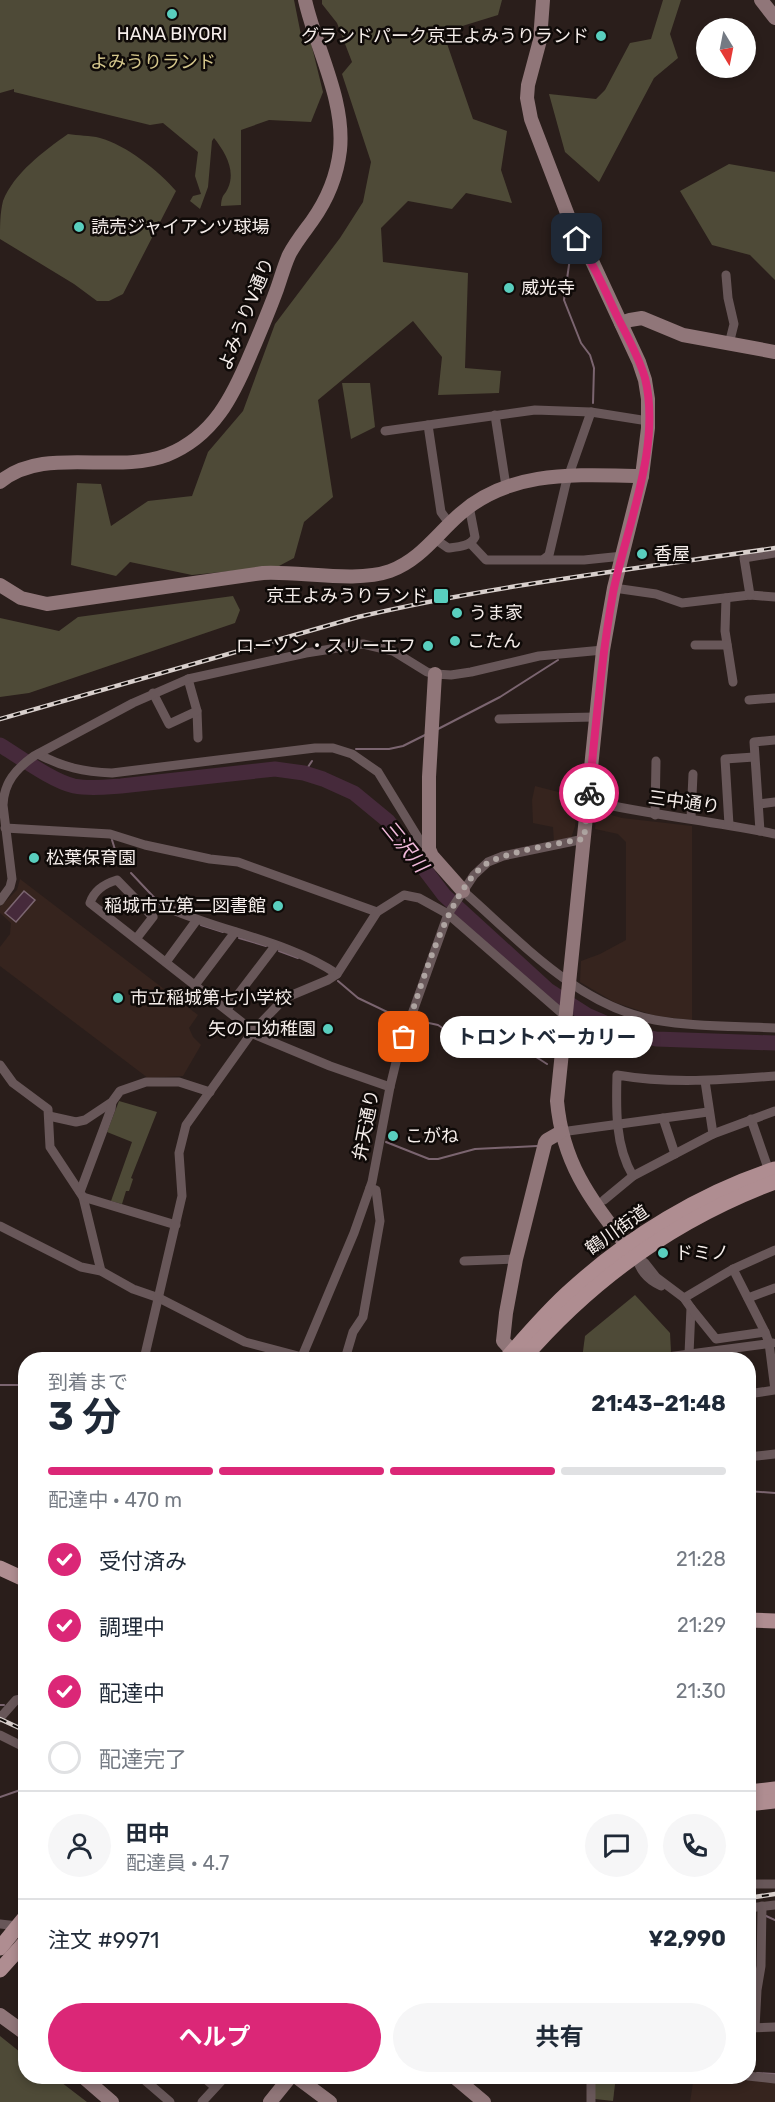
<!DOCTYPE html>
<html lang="ja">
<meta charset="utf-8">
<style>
:root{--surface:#fff;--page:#f6f6f7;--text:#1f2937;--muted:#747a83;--line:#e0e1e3;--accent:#db2777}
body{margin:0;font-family:Rubik,"Noto Sans JP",sans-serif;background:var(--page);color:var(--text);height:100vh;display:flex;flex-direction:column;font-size:22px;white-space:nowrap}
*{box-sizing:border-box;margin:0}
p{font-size:20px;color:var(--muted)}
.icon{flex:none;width:33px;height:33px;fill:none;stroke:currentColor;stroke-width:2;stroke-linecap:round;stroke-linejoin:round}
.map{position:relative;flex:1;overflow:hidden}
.drawer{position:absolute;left:18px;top:1352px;width:738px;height:732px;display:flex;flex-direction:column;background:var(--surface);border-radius:24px;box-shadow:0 3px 9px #0003}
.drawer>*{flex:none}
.needle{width:39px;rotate:170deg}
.fabs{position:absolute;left:696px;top:18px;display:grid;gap:12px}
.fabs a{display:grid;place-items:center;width:60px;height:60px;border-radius:50%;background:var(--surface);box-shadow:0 3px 9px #0003;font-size:30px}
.pin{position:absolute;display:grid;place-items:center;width:51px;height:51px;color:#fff;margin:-26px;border-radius:12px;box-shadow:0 3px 9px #0006}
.courier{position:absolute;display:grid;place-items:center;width:60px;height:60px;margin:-30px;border:4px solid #db2777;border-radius:50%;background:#fff;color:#222;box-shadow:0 2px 8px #0007}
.bubble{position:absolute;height:42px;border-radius:21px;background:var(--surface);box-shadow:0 3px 9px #0003;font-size:20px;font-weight:700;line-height:42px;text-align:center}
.overview em{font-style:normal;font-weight:700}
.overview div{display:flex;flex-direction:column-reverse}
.overview{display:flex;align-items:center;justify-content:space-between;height:102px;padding:0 30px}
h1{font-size:39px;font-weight:700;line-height:45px}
.bar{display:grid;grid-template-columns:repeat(4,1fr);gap:9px 6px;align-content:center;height:72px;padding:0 30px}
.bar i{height:8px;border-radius:4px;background:var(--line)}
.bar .active{background:var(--accent)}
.bar p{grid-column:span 4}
.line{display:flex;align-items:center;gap:15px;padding:0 30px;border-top:2px solid var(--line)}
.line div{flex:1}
.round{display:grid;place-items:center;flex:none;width:63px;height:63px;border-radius:32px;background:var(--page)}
ol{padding:0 30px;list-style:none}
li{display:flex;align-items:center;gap:18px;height:66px}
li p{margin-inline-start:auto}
li .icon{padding:6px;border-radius:50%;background:var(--accent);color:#fff;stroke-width:4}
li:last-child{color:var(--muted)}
li i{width:33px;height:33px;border:3px solid var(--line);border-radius:50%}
.cta{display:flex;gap:12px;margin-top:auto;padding:12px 30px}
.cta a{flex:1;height:69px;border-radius:36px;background:var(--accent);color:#fff;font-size:24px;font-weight:700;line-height:69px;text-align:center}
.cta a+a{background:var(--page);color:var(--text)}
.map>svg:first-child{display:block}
.built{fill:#36241e}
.green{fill:#4e4a37}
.water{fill:#462a3b;stroke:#7b6570;stroke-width:1.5}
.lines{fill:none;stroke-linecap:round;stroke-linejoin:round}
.stream{stroke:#7b6570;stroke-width:2}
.river{stroke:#462a3b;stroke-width:15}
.street{stroke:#685759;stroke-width:9}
.secondary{stroke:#907679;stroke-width:14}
.primary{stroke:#af8d91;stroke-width:15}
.rail-casing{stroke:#d8cfcc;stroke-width:4.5}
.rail{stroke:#0f0a08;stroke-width:2;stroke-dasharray:7;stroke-linecap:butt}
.done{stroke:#afa5a2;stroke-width:6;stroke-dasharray:0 10.8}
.route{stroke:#db2777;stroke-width:8}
.poi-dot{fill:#59cebe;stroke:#0f0a08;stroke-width:2}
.labels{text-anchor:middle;stroke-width:5;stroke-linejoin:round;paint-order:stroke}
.poi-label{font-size:18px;fill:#f6eeeb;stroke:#0f0a08;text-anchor:start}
.park-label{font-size:18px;fill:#d5c78c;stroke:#0f0a08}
.street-label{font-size:18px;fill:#f6eeeb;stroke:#0f0a08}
.water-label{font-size:20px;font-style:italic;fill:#f0b8da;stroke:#0f0a08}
</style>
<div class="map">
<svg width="775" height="2102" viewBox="0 0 775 2102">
<rect width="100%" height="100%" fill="#2a1e1b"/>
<g class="built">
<path d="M535 786 578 797 575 826 571 838 554 842 553 827 533 823 532 800Z"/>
<path d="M597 811 622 818 692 826V1020L656 1016 614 1002 580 982 581 961 600 954 626 940V842L618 834 595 829Z"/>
<path d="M20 879 198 1015 189 1028 193 1037 201 1045 183 1076 148 1078 0 966V947L10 934 11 923 0 913V907L17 890Z"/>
<path d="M694 2076H730L775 2081V2102H690Z"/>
</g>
<g class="green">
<path d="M0 0H294L303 45 311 43 323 92 311 122 269 120 241 130V205L221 206C222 193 224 197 228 188 236 170 225 152 214 138L212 141 208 187 200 209 190 201 193 196 201 194 195 176 198 152 163 123 150 125 14 92V89L0 93Z"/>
<path d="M322 0H502L498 15 443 32 473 119 507 131 501 170 512 203 466 193 452 209 408 201 381 228 383 262 468 273 465 368 501 371 499 393 438 395 442 357 413 321 318 400 333 497 304 522 294 558 279 566 192 575 130 562 116 576 71 565 77 483 101 484 111 526 148 501 192 496 208 452 243 411 275 324 340 238 363 202 371 162 342 74 352 62 337 23 322 4Z"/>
<path d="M663 0H681L670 34 678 58 654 78 599 182 565 152 549 94 596 99 605 90 630 43 651 39Z"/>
<path d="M68 134C78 136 90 135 100 138 126 145 159 171 176 191L123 294 109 301H97L74 284 0 239C0 226 0 213 3 201 14 173 44 151 68 134Z"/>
<path d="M729 164 775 172V280L750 255 712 245 680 191Z"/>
<path d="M342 383H370L375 427 351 439Z"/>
<path d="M233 596 240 610 235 623 29 693 0 697V618L59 631 78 617Z"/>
<path d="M119 1101 157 1112 131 1178 133 1179 129 1191H126L122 1204 111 1201 132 1142 107 1132Z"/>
<path d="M635 1295 670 1333 671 1352 619 1359H582L585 1336Z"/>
<path d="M0 2036 25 2056 26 2076H53L87 2102H0Z"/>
<path d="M595 2076H616L613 2101 595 2099Z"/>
</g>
<path class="water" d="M24 891 35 900 16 922 5 913Z"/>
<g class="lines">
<g class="stream">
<path d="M571 251 564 300 581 343 590 355 594 368 593 403"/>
<path d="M438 729 500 697 558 660"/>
<path d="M356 749H389L403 746 427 734"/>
<path d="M304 773 312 761"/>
<path d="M112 840 118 859 125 866"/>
<path d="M131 873 164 908"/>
<path d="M201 925 223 932"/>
<path d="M239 938 266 946"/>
<path d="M279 951 298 958"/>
<path d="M338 981 358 998 404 1020"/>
<path d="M415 1020 438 1025 465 1043 499 1042 522 1048 547 1064"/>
<path d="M386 1142 429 1159H438L475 1149 537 1146"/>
<path d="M0 1385H26"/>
<path d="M748 1491 775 1493"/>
<path d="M0 1705H4"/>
<path d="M0 1797 26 1788"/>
<path d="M764 1915 775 1920"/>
<path d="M757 2073 775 2074"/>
</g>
<path class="river" d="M0 745C20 757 52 781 74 786 90 789 106 787 121 786L275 769 304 773 323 779 354 793 388 821 444 895 548 990 587 1015 628 1033 656 1039 775 1043"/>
<g class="street">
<path d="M726 275 728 298 734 324 729 344"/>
<path d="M495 415 506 486"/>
<path d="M428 425 441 512 449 523"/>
<path d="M385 431 535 410 591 412 648 421"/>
<path d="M435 539 448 548C457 547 470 547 475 537L470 511 468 508"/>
<path d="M470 543 486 560H584L623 556"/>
<path d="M544 559 549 555 566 483 591 412"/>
<path d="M614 588 656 594 682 603 750 595 775 597"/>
<path d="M750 595 744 558 775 553"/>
<path d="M726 598 725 631 733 682"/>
<path d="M695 645H727"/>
<path d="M188 679 197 711 198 738"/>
<path d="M153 693 169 724 197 711"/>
<path d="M749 700 775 698"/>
<path d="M499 719 596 717"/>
<path d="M38 754C62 767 84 772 112 773L315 748H333L352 754 378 772 419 839 429 849"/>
<path d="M589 801C650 815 713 821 775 834"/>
<path d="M759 804 775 802"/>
<path d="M655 815 656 761"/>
<path d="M691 818 693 774"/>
<path d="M729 825 725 759 754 757"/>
<path d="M5 828 110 834 145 845 210 859 238 862 377 912"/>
<path d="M760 831 754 742 775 740"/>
<path d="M463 891C520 941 578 1006 655 1020 694 1027 736 1026 775 1028"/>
<path d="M0 901 10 887 12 879 3 805C4 782 16 769 34 756L133 703 188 679 306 653 363 644 393 651 427 672 435 674 451 675 471 672 539 656 603 650"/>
<path d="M168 908C222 932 288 941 337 974"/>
<path d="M136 939 153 917 117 880C104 884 94 890 90 903L253 1031"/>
<path d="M166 962 196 921"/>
<path d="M195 985 235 932"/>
<path d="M227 1009 275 946"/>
<path d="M251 1033 330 1066 390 1087"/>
<path d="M0 1065 13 1083 48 1109 50 1147 83 1197 101 1271"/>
<path d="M705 1081 713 1134"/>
<path d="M49 1116 76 1122 85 1120 112 1102 120 1091 146 1082H179L210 1092"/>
<path d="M663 1118 675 1154"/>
<path d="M751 1119 769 1171"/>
<path d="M561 1132 708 1112"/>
<path d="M633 1176C615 1146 616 1109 617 1075 669 1084 722 1080 775 1076"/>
<path d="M80 1192 111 1109 112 1102"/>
<path d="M83 1197 176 1225"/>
<path d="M604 1200 633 1176 713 1134 775 1111"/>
<path d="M0 1226 81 1267 101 1271 133 1289 159 1298 245 1342 302 1357"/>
<path d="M635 1255 645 1263 656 1277 684 1298 691 1308 689 1354"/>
<path d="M635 1255C640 1270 646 1279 661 1286"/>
<path d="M464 1261 516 1259"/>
<path d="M733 1269 765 1332 769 1343 775 1390 748 1394"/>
<path d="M684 1298 733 1269 775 1250"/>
<path d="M748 1298 775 1288"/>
<path d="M691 1308 716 1339 765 1332"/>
<path d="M144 1359 182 1196 179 1153 186 1125 253 1031 285 998 328 980 337 974 377 912 404 895 419 898 448 914 565 1016"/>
<path d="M301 1359 354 1233 372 1182 390 1087 399 1050 448 914 474 875 488 862 503 856 584 839"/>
<path d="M345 1359 353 1332 363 1317 380 1221 376 1190 370 1188"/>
<path d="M652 1359 773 1343"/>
<path d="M748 1457 775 1454"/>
<path d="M0 1718 16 1700 26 1698"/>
<path d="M0 1735 26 1748"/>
<path d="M748 1884H775"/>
<path d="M748 1908 775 1905"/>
<path d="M0 1924 18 1926"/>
<path d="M748 2028 775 2027"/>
<path d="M755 2028 757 1990 761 1966 762 1906"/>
<path d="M140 2076 170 2102"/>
<path d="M202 2076 215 2087"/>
<path d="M748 2076 775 2079"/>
<path d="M202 2102 226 2076"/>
<path d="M591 2102V2076"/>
</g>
<g class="secondary">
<path d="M543 0 540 40 528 85 527 98 531 119 577 239 592 261 639 362 645 380 648 399V428L642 476 614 588 603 650 557 1101C563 1168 594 1203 633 1254"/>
<path d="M761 0 775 18"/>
<path d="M621 323 630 320 642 318 683 335 775 352"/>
<path d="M0 482C43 445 115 475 167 455 214 436 233 396 251 353 260 332 269 311 277 289 281 278 284 266 289 255 295 243 304 232 312 221 327 200 337 176 340 150 345 99 316 49 305 0"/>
<path d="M0 585 21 598 47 604 263 573C301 571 356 583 390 571 420 560 437 534 460 514 511 469 578 475 642 476"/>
<path d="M435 674 429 777V849L432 856 463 891"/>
<path d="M513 1352 503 1341 506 1313 516 1259 545 1143 547 1140 561 1132"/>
<path d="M0 2015 26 2034"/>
<path d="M82 2076 112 2102"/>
<path d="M295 2076 330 2102"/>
<path d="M453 2076 484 2102"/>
<path d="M270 2102 291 2076"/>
</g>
<g class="primary">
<path d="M506 1359C527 1335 548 1310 572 1289 629 1237 701 1193 775 1169"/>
<path d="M523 1359C592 1279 676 1219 775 1182"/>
<path d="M0 1568 26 1580"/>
<path d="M748 1620 775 1621"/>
<path d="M748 1792 775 1789"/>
<path d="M748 1804 775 1801"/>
<path d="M0 1948 26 1916"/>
<path d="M0 1970 26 1941"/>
</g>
<g class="rail-casing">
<g id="rail">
<path d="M0 719 358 617C495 585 635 569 775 548"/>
<path d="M0 1719 26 1731"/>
<path d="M748 1898 775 1894"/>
</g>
</g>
<use href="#rail" class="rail"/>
</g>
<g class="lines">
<path class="done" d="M404 1037C419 993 448 889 486 864 501 853 564 842 584 839L589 793"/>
<path class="route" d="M577 239C594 265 604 288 617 316 627 336 639 357 645 378 662 446 626 528 613 593 601 660 596 726 589 793"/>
</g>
<g class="poi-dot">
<circle cx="172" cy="14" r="6"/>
<circle cx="601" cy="36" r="6"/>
<circle cx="79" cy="227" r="6"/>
<circle cx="509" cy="288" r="6"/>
<circle cx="642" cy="554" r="6"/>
<rect x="433" y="588" width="16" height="16" rx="3"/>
<circle cx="457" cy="613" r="6"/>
<circle cx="455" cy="641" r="6"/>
<circle cx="428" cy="646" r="6"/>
<circle cx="34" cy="858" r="6"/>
<circle cx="278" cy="906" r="6"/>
<circle cx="118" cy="998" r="6"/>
<circle cx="328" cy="1029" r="6"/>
<circle cx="393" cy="1136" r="6"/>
<circle cx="663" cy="1253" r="6"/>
</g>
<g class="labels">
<g class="poi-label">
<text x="172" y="40" text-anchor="middle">HANA BIYORI</text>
<text x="589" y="42" text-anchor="end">グランドパーク京王よみうりランド</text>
<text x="91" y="233">読売ジャイアンツ球場</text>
<text x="521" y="294">威光寺</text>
<text x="654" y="560">香屋</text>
<text x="428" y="602" text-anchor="end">京王よみうりランド</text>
<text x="469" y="619">うま家</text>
<text x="467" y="647">こたん</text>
<text x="416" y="652" text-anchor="end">ローソン・スリーエフ</text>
<text x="46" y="864">松葉保育園</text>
<text x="266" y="912" text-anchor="end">稲城市立第二図書館</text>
<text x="130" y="1004">市立稲城第七小学校</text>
<text x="316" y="1035" text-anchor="end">矢の口幼稚園</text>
<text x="405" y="1142">こがね</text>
<text x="675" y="1259">ドミノ</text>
</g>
<g class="park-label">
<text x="153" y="68">よみうりランド</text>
</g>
<g class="street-label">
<text transform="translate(246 314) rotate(-68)" y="6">よみうりV通り</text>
<text transform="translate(684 802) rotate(8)" y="6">三中通り</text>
<text transform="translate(366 1125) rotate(-79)" y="6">弁天通り</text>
<text transform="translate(617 1230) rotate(-35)" y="6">鶴川街道</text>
</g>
<g class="water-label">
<text transform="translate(405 846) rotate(51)" y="7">三沢川</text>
</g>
</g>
</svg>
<div class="fabs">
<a><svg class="needle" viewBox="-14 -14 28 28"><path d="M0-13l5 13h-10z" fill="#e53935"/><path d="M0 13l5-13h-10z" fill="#747a83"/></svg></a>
</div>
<div class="pin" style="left:404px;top:1037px;background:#ea580c"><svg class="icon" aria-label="bag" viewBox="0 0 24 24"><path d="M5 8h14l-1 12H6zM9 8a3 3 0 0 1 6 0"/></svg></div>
<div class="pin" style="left:577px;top:239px;background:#1f2937"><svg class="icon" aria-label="home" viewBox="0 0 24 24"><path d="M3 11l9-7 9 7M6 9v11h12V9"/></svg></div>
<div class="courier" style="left:589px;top:793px"><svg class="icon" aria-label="bike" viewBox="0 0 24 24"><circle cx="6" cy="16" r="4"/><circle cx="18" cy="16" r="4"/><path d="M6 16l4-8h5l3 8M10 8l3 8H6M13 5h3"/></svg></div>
<div class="bubble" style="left:440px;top:1016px;width:213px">トロントベーカリー</div>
<section class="drawer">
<div class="overview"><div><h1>3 分</h1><p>到着まで</p></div><em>21:43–21:48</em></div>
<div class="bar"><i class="active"></i><i class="active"></i><i class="active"></i><i></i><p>配達中 · 470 m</p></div>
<ol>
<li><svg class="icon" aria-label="check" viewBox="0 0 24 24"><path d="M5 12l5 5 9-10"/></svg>受付済み<p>21:28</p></li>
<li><svg class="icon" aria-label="check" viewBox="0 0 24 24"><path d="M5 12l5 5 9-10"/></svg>調理中<p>21:29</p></li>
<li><svg class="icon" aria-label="check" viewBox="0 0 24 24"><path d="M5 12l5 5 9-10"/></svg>配達中<p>21:30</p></li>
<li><i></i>配達完了</li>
</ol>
<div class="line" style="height:108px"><a class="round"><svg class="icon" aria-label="person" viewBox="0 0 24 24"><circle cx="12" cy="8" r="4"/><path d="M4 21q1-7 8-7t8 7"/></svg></a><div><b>田中</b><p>配達員 · 4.7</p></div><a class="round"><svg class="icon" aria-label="chat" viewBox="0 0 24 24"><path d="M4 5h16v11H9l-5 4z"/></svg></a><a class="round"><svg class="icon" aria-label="phone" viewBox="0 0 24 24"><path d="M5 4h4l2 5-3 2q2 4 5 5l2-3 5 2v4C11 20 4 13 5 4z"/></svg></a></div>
<div class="line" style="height:78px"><div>注文 #9971</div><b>¥2,990</b></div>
<div class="cta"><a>ヘルプ</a><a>共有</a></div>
</section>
</div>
